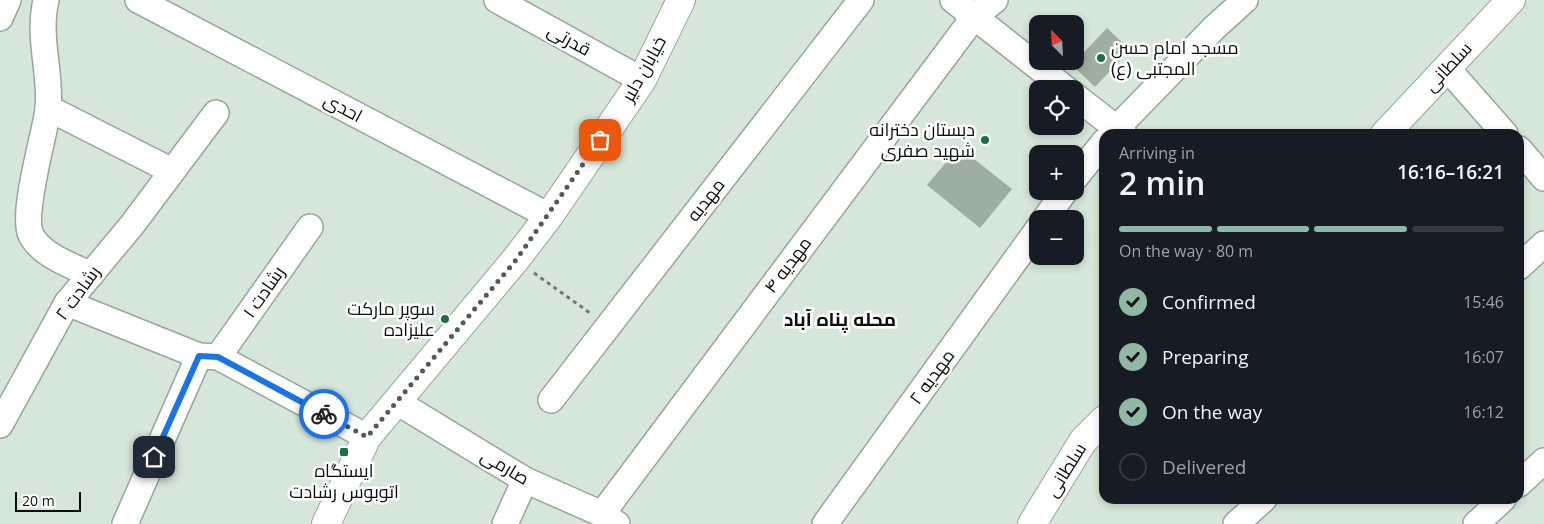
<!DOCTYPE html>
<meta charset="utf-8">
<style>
:root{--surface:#171b24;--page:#20242c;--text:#f1f3f6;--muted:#9ea1a6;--line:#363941;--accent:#90b8a5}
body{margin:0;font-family:"Open Sans",Cairo,sans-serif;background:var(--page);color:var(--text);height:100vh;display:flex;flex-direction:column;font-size:19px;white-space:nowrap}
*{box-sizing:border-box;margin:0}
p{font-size:16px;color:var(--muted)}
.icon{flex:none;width:28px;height:28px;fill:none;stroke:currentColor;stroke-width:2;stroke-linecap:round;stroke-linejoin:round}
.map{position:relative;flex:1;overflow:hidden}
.sheet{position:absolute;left:1099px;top:129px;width:425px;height:375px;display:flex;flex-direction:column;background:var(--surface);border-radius:15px;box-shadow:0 2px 8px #0003}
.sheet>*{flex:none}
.needle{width:32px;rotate:336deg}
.controls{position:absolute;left:1029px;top:15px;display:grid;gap:10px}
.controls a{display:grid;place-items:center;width:55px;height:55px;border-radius:10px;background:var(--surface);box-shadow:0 2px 8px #0003;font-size:25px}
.scale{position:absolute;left:15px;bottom:12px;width:66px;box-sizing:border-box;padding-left:5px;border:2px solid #090e0b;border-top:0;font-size:14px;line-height:18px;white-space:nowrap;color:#090e0b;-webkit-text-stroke:4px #fff;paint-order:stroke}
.pin{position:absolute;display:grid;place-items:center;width:42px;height:42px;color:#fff;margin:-21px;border-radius:10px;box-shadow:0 2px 8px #0006}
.courier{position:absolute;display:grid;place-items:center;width:50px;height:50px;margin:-25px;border:4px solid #1a73e8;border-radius:50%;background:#fff;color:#222;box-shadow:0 1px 6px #0007}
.headline em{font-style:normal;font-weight:600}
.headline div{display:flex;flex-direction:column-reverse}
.headline{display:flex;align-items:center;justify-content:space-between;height:85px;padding:0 20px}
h1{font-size:32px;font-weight:600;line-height:38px}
.bar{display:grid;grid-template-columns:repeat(4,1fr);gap:8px 5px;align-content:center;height:60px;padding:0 20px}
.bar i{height:6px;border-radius:4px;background:var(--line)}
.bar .active{background:var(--accent)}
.bar p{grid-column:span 4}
ol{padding:0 20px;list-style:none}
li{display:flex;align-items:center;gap:15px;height:55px}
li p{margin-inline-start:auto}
li .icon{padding:5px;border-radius:50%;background:var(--accent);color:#111;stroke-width:4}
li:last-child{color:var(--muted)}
li i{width:28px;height:28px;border:2px solid var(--line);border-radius:50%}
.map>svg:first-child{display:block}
.building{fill:#9faea3}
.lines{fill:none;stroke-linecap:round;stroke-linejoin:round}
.street-casing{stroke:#96a69b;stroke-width:28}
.secondary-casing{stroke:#96a69b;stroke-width:30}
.path{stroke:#6e7971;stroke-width:3;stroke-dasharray:4 4;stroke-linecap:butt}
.street{stroke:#fff;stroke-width:25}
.secondary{stroke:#fff;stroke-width:28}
.done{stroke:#515a53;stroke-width:5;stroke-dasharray:0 9}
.route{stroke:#1a73e8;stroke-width:6}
.poi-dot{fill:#197043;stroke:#fff;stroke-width:2}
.labels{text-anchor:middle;stroke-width:5;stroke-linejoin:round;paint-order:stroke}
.street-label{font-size:18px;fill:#090e0b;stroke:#fff}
.poi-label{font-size:18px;fill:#090e0b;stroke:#fff;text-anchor:end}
.neighbourhood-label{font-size:19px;font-weight:bold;fill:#090e0b;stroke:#fff}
</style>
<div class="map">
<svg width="1544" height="524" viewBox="0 0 1544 524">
<rect width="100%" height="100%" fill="#d6e6da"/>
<g class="building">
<path d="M1107 28 1130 50 1095 87 1072 65Z"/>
<path d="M959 147 1012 189 980 228 927 185Z"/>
</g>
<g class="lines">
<g class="street-casing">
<g id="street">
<path d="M46 0C37 38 52 75 48 110 44 137 21 214 31 235 42 256 71 265 91 275"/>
<path d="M138 0 549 216"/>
<path d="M497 0 642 80"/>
<path d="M953 0 1066 89"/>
<path d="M0 18 8 0"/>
<path d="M1447 68 1505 134"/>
<path d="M1075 96 1124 134"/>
<path d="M48 108 172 171"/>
<path d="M1111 134 1214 28 1245 0"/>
<path d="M1519 149 1544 178"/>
<path d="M1075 178 1104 142"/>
<path d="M1045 219 1065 191"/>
<path d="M1519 267 1544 244"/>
<path d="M67 303 199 356 218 357 367 437"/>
<path d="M218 357 310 227"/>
<path d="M551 400 861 0"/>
<path d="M397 402 525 480 602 514 617 524"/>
<path d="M0 425 67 303 132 225 216 113"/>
<path d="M1519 484 1544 461"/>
<path d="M602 514 974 17 995 0"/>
<path d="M125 524 199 356"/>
<path d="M505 524 525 480"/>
<path d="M825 524 1038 229"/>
<path d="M1236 524 1264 499"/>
<path d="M1476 524 1503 499"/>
</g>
</g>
<g class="secondary-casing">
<g id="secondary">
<path d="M1385 134 1511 0"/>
<path d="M326 524 367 437 516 259 549 216 642 80 681 0"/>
<path d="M1032 524 1083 441 1104 420"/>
</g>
</g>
<path class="path" d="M534 273 590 313"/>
<use href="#street" class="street"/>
<use href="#secondary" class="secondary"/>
</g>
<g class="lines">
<path class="done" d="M324 414 367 437 516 260 600 140"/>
<path class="route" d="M154 457 199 356 218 357 324 414"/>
</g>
<g class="poi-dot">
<circle cx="1101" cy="58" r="5"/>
<circle cx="985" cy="140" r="5"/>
<circle cx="445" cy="319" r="5"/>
<rect x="339" y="447" width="10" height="10" rx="2.5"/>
</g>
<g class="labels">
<g class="street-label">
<text transform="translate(569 40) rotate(29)" y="6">قدرتی</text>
<text transform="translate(1448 67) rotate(-47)" y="6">سلطانی</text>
<text transform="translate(644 69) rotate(-61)" y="6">خیابان دلیر</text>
<text transform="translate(343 108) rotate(28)" y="6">احدی</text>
<text transform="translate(706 200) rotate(-52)" y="6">مهدیه</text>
<text transform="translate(788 265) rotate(-53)" y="6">مهدیه ۴</text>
<text transform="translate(264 292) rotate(-55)" y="6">رشادت ۱</text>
<text transform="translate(78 293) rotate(-54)" y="6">رشادت ۲</text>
<text transform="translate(932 377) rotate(-54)" y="6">مهدیه ۲</text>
<text transform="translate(505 467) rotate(30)" y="6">صارمی</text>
<text transform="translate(1066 470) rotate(-58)" y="6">سلطانی</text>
</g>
<g class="poi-label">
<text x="1111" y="54" text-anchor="start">مسجد امام حسن<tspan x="1111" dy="21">المجتبی (ع)</tspan></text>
<text x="975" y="136">دبستان دخترانه<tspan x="975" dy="21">شهید صفری</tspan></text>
<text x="435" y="315">سوپر مارکت<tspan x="435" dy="21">علیزاده</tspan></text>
<text x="344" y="477" text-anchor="middle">ایستگاه<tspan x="344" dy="21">اتوبوس رشادت</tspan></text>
</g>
<g class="neighbourhood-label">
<text x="840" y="326">محله پناه آباد</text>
</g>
</g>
</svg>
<div class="controls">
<a><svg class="needle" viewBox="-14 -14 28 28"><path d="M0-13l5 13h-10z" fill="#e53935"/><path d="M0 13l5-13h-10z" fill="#9ea1a6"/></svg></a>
<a><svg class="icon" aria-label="locate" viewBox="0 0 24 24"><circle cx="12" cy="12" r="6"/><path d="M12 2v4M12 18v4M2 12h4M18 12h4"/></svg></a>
<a>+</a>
<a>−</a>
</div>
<div class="scale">20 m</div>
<div class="pin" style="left:600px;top:140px;background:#ea580c"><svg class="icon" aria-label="bag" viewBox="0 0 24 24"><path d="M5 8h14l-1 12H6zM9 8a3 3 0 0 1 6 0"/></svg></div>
<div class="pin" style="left:154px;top:457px;background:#1f2937"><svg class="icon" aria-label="home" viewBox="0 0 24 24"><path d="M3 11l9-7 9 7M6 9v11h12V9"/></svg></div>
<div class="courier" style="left:324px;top:414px"><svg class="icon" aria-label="bike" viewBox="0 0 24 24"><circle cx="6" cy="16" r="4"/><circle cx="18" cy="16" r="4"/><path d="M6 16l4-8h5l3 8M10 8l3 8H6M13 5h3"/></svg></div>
<section class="sheet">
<div class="headline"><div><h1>2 min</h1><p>Arriving in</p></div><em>16:16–16:21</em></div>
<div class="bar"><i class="active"></i><i class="active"></i><i class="active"></i><i></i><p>On the way · 80 m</p></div>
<ol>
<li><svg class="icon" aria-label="check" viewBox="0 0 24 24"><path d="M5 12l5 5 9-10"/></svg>Confirmed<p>15:46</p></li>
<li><svg class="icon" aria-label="check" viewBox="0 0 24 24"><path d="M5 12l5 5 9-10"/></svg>Preparing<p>16:07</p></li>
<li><svg class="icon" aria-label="check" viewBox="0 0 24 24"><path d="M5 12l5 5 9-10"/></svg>On the way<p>16:12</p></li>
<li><i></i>Delivered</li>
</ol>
</section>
</div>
